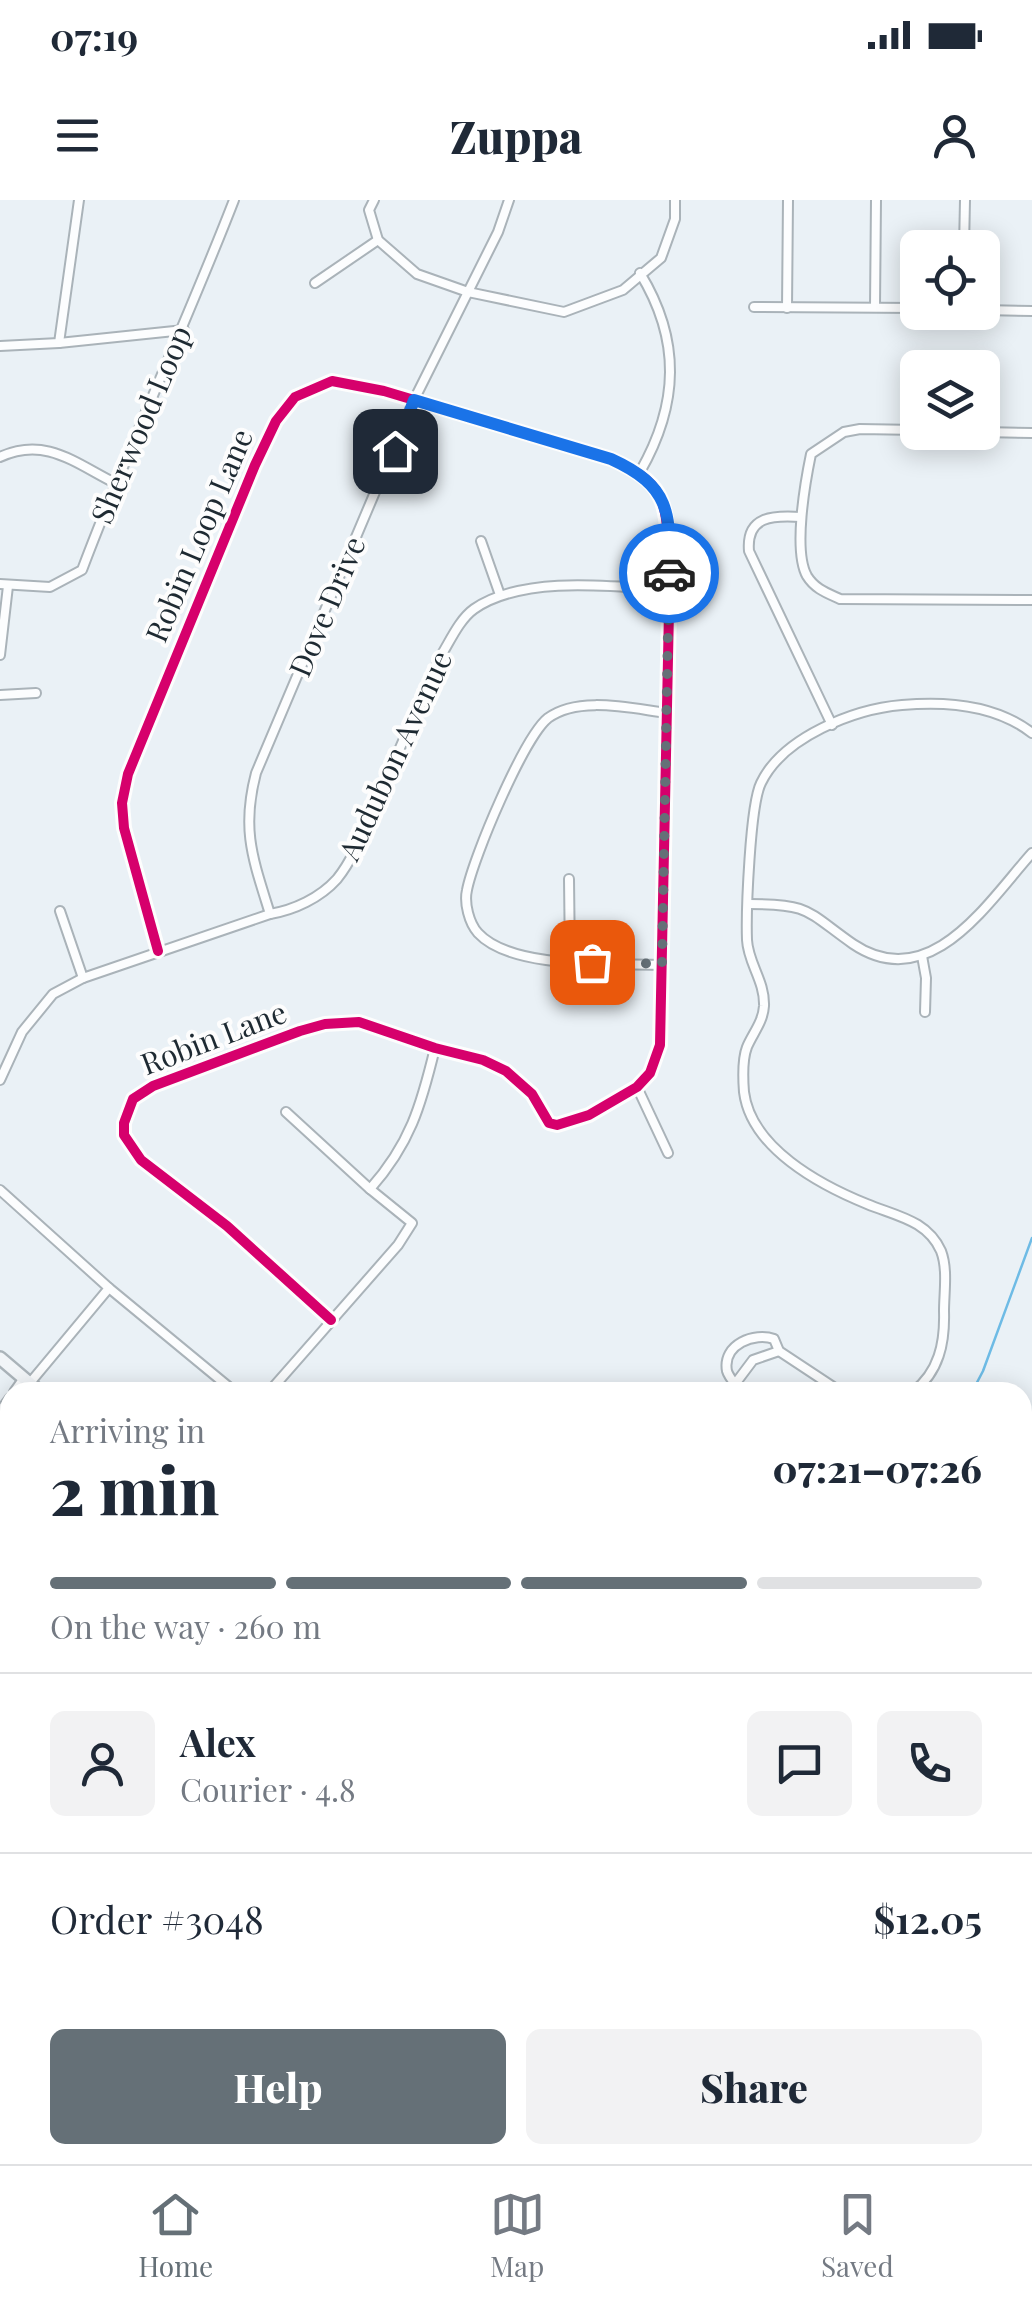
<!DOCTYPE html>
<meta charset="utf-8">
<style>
:root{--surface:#fff;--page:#f2f2f3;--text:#1f2937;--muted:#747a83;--line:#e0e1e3;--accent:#657077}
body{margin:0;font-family:"Playfair Display",serif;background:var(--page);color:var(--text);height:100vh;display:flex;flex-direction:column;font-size:38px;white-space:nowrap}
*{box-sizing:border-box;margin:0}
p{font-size:32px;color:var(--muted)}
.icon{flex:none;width:55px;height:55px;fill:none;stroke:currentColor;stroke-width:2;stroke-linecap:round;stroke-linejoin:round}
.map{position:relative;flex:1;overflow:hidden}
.drawer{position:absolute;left:0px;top:1182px;width:1032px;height:782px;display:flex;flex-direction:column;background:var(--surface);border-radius:30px 30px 0 0;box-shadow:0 5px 25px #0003}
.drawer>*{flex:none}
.tools{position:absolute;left:900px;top:30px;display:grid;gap:20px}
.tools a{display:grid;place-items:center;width:100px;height:100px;border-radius:15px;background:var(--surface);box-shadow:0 5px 25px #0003;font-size:50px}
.pin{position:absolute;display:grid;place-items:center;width:85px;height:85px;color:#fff;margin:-42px;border-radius:20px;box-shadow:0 5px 15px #0006}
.courier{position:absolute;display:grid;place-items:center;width:100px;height:100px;margin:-50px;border:8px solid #1a73e8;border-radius:50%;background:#fff;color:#222;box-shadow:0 2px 12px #0007}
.overview em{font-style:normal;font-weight:800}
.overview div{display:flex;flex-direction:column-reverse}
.overview{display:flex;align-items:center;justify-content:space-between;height:170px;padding:0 50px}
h1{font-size:65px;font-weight:800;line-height:75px}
.bar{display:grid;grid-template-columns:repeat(4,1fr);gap:15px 10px;align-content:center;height:120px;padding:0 50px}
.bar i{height:12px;border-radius:8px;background:var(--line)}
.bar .selected{background:var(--accent)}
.bar p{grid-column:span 4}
.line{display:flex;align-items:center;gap:25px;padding:0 50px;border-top:2px solid var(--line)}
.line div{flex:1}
.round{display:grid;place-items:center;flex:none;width:105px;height:105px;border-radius:15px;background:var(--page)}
.button{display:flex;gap:20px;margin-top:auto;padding:20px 50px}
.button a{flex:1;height:115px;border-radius:15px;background:var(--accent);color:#fff;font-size:40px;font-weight:800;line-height:115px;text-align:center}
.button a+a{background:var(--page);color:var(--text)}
.status{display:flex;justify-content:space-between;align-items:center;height:70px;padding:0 50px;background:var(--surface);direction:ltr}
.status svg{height:28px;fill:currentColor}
header{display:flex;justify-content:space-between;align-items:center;height:130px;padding:0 50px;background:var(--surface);font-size:45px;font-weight:800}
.tab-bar{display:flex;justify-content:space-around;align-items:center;height:140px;border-top:2px solid var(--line);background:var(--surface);font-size:28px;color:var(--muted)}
.tab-bar a{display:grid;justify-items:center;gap:5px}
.tab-bar .selected{color:var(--accent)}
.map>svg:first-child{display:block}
.built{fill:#d7ecfa}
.forest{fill:url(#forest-firs)}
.wetland{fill:url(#wetland-marsh)}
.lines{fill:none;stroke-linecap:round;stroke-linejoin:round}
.stream{stroke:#6ebbe5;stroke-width:2.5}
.street-casing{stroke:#aab3b9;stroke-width:12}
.secondary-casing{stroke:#aab3b9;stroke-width:16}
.primary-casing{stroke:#c6cbcf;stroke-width:18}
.street{stroke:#fcfdfe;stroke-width:8}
.secondary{stroke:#f2f5f8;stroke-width:11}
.primary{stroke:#e7eef3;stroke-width:12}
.cycleway-casing{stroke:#fdfdfd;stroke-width:16}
.cycleway{stroke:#d6006c;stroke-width:10}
.done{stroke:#657077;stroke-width:10;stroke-dasharray:0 18}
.route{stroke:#1a73e8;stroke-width:12}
.labels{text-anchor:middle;stroke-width:8;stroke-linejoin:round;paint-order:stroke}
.street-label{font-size:30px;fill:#1e2a32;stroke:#fdfdfd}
</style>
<div class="status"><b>07:19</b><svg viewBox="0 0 49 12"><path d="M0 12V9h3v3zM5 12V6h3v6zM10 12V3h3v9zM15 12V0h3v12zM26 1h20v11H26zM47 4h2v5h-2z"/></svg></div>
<header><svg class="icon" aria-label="menu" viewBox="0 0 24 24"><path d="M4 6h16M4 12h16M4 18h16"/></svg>Zuppa<svg class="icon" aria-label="person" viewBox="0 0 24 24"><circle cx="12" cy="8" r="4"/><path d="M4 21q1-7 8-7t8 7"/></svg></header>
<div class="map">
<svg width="1032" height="1964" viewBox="0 0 1032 1964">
<defs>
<pattern id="forest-firs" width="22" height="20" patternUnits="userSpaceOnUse" patternTransform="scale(2.5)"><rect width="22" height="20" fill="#9cd8fb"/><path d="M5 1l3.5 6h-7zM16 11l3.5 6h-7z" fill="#86bad8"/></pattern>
<pattern id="wetland-marsh" width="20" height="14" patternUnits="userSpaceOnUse" patternTransform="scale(2.5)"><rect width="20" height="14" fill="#b9dff7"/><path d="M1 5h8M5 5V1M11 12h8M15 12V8" fill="none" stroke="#9fc0d4"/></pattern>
</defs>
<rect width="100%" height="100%" fill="#eaf1f6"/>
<g class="built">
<path d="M0 1312H10V1955H814L808 1964H0Z"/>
<path d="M1032 1431V1792H1027L1028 1687 1023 1679 1022 1440Z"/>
</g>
<g class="forest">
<path d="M1022 1305H1032L1031 1432 1023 1440Z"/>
<path d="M1023 1679 1028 1687 1027 1792 1032 1964H808L814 1955H1022Z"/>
</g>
<path class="wetland" d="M1025 1695 1032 1724V1964H920L918 1955H1022Z"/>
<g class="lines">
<g class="stream">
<path d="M972 1192 983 1171 1032 1038"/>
<path d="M998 1955 999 1964"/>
</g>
<g class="street-casing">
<g id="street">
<path d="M374 0 369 10 378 40 417 74 468 92 564 112 623 90 661 58 675 19V0"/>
<path d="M964 48 965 0"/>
<path d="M315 83 378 40"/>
<path d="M754 107 918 108"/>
<path d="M875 107 876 0"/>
<path d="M787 108 788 0"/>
<path d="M982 110 1032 111"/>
<path d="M59 143 79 0"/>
<path d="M0 146 59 143 184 130"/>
<path d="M918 230 860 229 844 232 811 254C805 283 793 351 807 376 815 389 827 393 840 399L1032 400"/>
<path d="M982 232 1032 233"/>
<path d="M0 257C45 236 75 263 115 283"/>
<path d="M640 272C679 204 681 140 640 73"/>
<path d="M801 317C773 315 746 316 749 351L832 525"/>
<path d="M481 341 500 395"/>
<path d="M0 384 50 387 82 370C129 245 186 124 234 0"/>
<path d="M0 455 8 386"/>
<path d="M0 495 36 493"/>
<path d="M569 679 570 761"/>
<path d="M749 704C811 704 806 711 853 744 930 796 988 702 1032 653"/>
<path d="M60 711 83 778"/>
<path d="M270 714C253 659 241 630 256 573L414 200 498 32 509 0"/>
<path d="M158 751 124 628 122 603 128 574 255 265 276 221 295 197 332 181 384 191 611 259C669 285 665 303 670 362L660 845 650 873 637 887 589 915 557 925 549 923 532 894 506 871 483 860 435 848 359 822 325 824 300 831 153 886 133 899 124 923V935L141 960 227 1026 331 1120"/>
<path d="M922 756 926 778 925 812"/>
<path d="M662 765C614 763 512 770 478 733 469 723 464 703 467 690 473 658 524 537 548 518 579 495 633 509 668 513"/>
<path d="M0 880 22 832 53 794 83 778 270 714C294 710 320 698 337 679 354 658 365 628 376 603 398 553 419 503 442 454 451 439 460 419 474 409 523 375 612 386 669 390"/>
<path d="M637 887 668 953"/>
<path d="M370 989C410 944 421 906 435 848"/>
<path d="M0 990 109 1088 235 1192"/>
<path d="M29 1184 109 1088"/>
<path d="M735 1184 753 1160 779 1151"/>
<path d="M14 1192 24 1178"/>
<path d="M269 1192 398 1045 412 1023 370 989 286 912"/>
<path d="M741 1192C737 1186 729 1178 727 1171 722 1144 755 1132 774 1139L779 1151 841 1192"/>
<path d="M913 1192C939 1172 945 1143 944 1111 944 1093 948 1069 941 1051 927 1020 896 1016 867 1004 820 985 751 948 744 892 743 879 742 860 747 847 753 833 763 822 764 806 765 781 748 763 747 740 746 712 750 605 761 583 783 537 854 509 902 505 946 501 996 505 1032 533"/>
<path d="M0 1211 10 1198"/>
<path d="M303 1955 317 1964"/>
</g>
</g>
<g class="secondary-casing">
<g id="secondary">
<path d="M0 1158 40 1192"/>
<path d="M786 1964 788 1955"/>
</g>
</g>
<g class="primary-casing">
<g id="primary">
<path d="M1022 1431 1032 1423"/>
<path d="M502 1964 509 1955"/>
<path d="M527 1964 533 1955"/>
</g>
</g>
<use href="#street" class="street"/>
<use href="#secondary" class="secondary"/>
<use href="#primary" class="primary"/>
<g class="cycleway-casing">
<path id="cycleway" d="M158 751 124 628 122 603 128 574 255 265 276 221 295 197 332 181 384 191 611 259C669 285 665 303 670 362L660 845 650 873 637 887 589 915 557 925 549 923 532 894 506 871 483 860 435 848 359 822 325 824 300 831 153 886 133 899 124 923V935L141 960 227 1026 331 1120"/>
</g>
<use href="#cycleway" class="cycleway"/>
</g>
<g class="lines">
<path class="done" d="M592 762 662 764 669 373"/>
<path class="route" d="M395 251 414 200 611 259C670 286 671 312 669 373"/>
</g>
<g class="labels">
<g class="street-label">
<text transform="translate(142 225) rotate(-67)" y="10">Sherwood Loop</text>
<text transform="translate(200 336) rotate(-67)" y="10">Robin Loop Lane</text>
<text transform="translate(328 407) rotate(-67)" y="10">Dove Drive</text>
<text transform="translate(396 556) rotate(-65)" y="10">Audubon Avenue</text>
<text transform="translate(214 839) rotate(-21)" y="10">Robin Lane</text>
</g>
</g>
</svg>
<div class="tools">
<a><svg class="icon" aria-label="locate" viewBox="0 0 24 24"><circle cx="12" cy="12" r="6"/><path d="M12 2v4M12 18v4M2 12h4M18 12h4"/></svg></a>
<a><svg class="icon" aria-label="layers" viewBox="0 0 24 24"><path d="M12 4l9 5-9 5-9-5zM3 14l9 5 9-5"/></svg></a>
</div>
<div class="pin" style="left:592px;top:762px;background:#ea580c"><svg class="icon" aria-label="bag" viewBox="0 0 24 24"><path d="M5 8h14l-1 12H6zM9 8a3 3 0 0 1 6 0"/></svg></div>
<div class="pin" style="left:395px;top:251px;background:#1f2937"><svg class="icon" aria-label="home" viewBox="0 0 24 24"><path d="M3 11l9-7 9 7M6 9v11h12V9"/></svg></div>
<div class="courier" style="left:669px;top:373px"><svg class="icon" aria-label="car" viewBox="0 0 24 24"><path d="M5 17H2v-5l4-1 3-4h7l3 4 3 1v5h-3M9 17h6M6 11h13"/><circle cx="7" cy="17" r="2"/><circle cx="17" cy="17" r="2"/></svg></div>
<section class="drawer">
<div class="overview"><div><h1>2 min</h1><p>Arriving in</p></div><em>07:21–07:26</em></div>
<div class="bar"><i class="selected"></i><i class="selected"></i><i class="selected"></i><i></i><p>On the way · 260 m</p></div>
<div class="line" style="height:180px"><a class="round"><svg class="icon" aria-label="person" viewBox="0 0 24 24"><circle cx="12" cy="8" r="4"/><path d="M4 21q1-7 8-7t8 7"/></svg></a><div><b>Alex</b><p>Courier · 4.8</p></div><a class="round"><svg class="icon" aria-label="chat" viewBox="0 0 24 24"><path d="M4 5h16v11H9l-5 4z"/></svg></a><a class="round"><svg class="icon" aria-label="phone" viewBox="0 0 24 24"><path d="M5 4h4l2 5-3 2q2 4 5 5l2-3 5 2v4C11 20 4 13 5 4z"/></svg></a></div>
<div class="line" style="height:130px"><div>Order #3048</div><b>$12.05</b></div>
<div class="button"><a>Help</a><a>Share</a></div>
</section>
</div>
<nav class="tab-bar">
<a class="selected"><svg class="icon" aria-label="home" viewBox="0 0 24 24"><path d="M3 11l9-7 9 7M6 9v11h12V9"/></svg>Home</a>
<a><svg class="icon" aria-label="map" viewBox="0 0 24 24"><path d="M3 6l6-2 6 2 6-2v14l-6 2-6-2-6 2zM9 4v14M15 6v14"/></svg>Map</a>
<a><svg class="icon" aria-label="saved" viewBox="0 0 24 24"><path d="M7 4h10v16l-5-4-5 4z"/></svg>Saved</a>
</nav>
